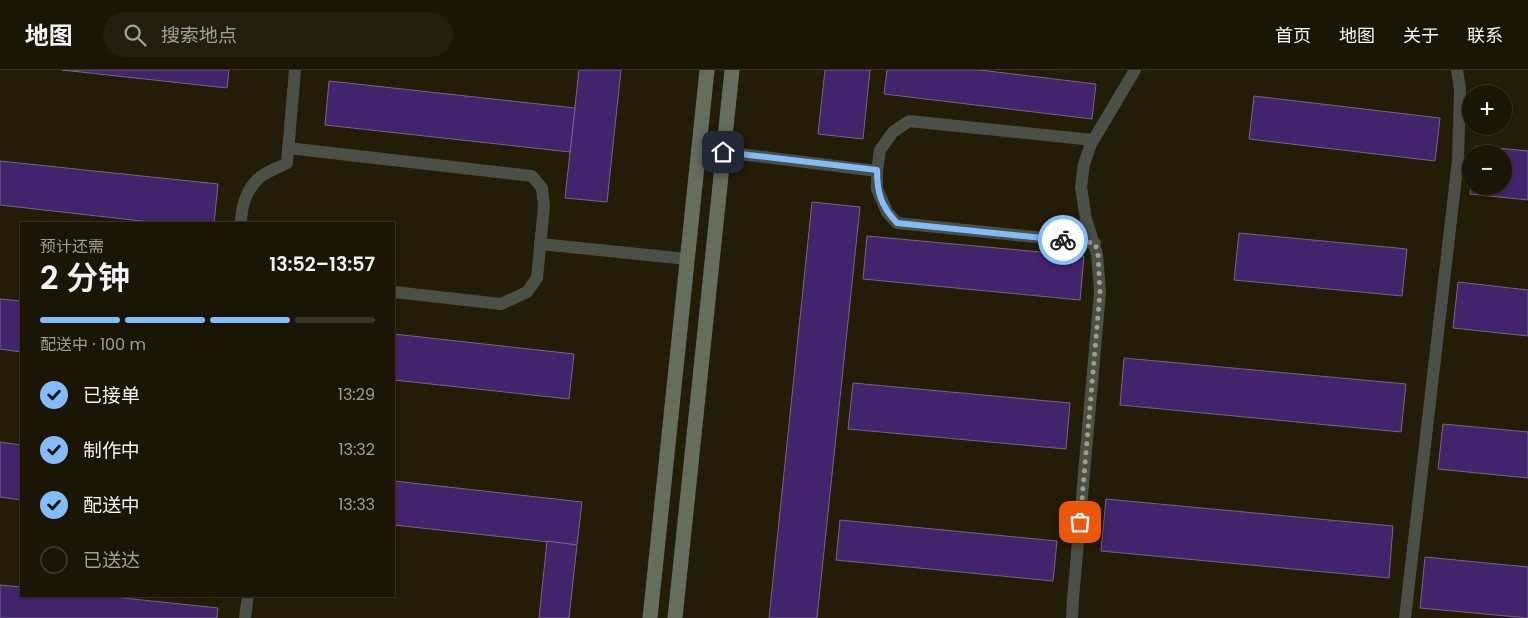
<!DOCTYPE html>
<html lang="zh">
<meta charset="utf-8">
<style>
:root{--surface:#1a1504;--page:#231e0e;--text:#f1f3f6;--muted:#9f9f9a;--line:#383426;--accent:#83bcfa}
body{margin:0;font-family:Poppins,"Noto Sans SC",sans-serif;background:var(--page);color:var(--text);height:100vh;display:flex;flex-direction:column;font-size:19px;white-space:nowrap}
*{box-sizing:border-box;margin:0}
p{font-size:16px;color:var(--muted)}
.icon{flex:none;width:28px;height:28px;fill:none;stroke:currentColor;stroke-width:2;stroke-linecap:round;stroke-linejoin:round}
.map{position:relative;flex:1;overflow:hidden}
.panel{position:absolute;left:20px;top:152px;width:375px;height:375px;display:flex;flex-direction:column;background:var(--surface);border-radius:0px;box-shadow:0 1px 4px #0004,0 0 0 1px var(--line)}
.panel>*{flex:none}
.tools{position:absolute;left:1462px;top:15px;display:grid;gap:10px}
.tools a{display:grid;place-items:center;width:50px;height:50px;border-radius:50%;background:var(--surface);box-shadow:0 1px 4px #0004,0 0 0 1px var(--line);font-size:25px}
.pin{position:absolute;display:grid;place-items:center;width:42px;height:42px;color:#fff;margin:-21px;border-radius:10px;box-shadow:0 2px 8px #0006}
.courier{position:absolute;display:grid;place-items:center;width:50px;height:50px;margin:-25px;border:4px solid #83bcfa;border-radius:50%;background:#fff;color:#222;box-shadow:0 1px 6px #0007}
.headline em{font-style:normal;font-weight:600}
.headline div{display:flex;flex-direction:column-reverse}
.headline{display:flex;align-items:center;justify-content:space-between;height:85px;padding:0 20px}
h1{font-size:32px;font-weight:600;line-height:38px}
.bar{display:grid;grid-template-columns:repeat(4,1fr);gap:8px 5px;align-content:center;height:60px;padding:0 20px}
.bar i{height:6px;border-radius:4px;background:var(--line)}
.bar .current{background:var(--accent)}
.bar p{grid-column:span 4}
ol{padding:0 20px;list-style:none}
li{display:flex;align-items:center;gap:15px;height:55px}
li p{margin-inline-start:auto}
li .icon{padding:5px;border-radius:50%;background:var(--accent);color:#111;stroke-width:4}
li:last-child{color:var(--muted)}
li i{width:28px;height:28px;border:2px solid var(--line);border-radius:50%}
header{display:flex;align-items:center;gap:30px;box-sizing:border-box;height:70px;padding:0 25px;background:var(--surface);border-bottom:1px solid var(--line)}
header strong{font-size:24px}
nav{display:flex;gap:28px;margin-inline-start:auto;font-size:18px}
.search{width:350px;height:45px;background:var(--page);display:flex;align-items:center;gap:12px;box-sizing:border-box;padding:0 18px;border-radius:28px;color:var(--muted);font-size:19px}
.map>svg:first-child{display:block}
.building{fill:#43236b;stroke:#716981}
.lines{fill:none;stroke-linecap:round;stroke-linejoin:round}
.lane{stroke:#4a5047;stroke-width:12}
.secondary{stroke:#646d5e;stroke-width:15}
.done{stroke:#a19c8c;stroke-width:5;stroke-dasharray:0 9}
.route{stroke:#83bcfa;stroke-width:6}
</style>
<header>
<strong>地图</strong>
<div class="search"><svg class="icon" aria-label="search" viewBox="0 0 24 24"><circle cx="10" cy="10" r="6"/><path d="M15 15l6 6"/></svg>搜索地点</div>
<nav><a>首页</a><a>地图</a><a>关于</a><a>联系</a></nav>
</header>
<div class="map">
<svg width="1528" height="548" viewBox="0 0 1528 548">
<rect width="100%" height="100%" fill="#231c06"/>
<g class="building">
<path d="M62 0H229L227 18Z"/>
<path d="M579 0H621L607 132 565 128Z"/>
<path d="M825 0H870L863 69 818 64Z"/>
<path d="M887 0H980L1096 14 1092 49 884 24Z"/>
<path d="M329 11 575 38 570 82 325 55Z"/>
<path d="M1254 26 1440 48 1435 91 1249 69Z"/>
<path d="M1476 76 1528 81V130L1470 124 1471 116H1504V84H1475Z"/>
<path d="M0 91 218 114 214 154H168L0 135Z"/>
<path d="M812 132 860 137 817 548H769Z"/>
<path d="M1239 163 1407 179 1402 226 1234 210Z"/>
<path d="M867 166 1084 186 1080 230 863 209Z"/>
<path d="M1458 212 1528 220V266L1453 258Z"/>
<path d="M0 229 21 231V282L0 279Z"/>
<path d="M394 264 574 284 569 329 394 310Z"/>
<path d="M1124 288 1406 314 1401 362 1120 335Z"/>
<path d="M853 313 1070 333 1066 379 848 359Z"/>
<path d="M1443 354 1528 362V408L1438 399Z"/>
<path d="M0 372 21 375V430L0 427Z"/>
<path d="M394 411 582 432 577 475 394 455Z"/>
<path d="M1106 429 1393 456 1389 508 1101 481Z"/>
<path d="M840 450 1057 471 1053 511 836 490Z"/>
<path d="M547 471 577 475 569 548H539Z"/>
<path d="M1425 487 1528 497V548L1420 538Z"/>
<path d="M0 515 21 517V526H105L218 538 217 548H0Z"/>
</g>
<g class="lines">
<g class="lane">
<path d="M1093 70 909 51 893 62 880 80 877 101V119L887 142 897 153 1095 173"/>
<path d="M288 78 532 106 542 118 544 136 537 208 527 222 501 234 394 222"/>
<path d="M723 82 877 101"/>
<path d="M241 154C241 138 246 120 258 109 265 102 278 98 287 93L295 0"/>
<path d="M540 174 687 189"/>
<path d="M245 548 248 526"/>
<path d="M1072 548 1073 529 1100 222 1097 184 1086 149 1081 117 1084 94 1091 74 1135 0"/>
<path d="M1405 548 1458 90 1460 19 1457 0"/>
</g>
<g class="secondary">
<path d="M650 548 707 0"/>
<path d="M675 548 732 0"/>
</g>
</g>
<g class="lines">
<path class="done" d="M1063 170 1095 173 1098 184 1100 222 1080 452"/>
<path class="route" d="M723 82 877 100C877 123 881 136 897 153L1063 170"/>
</g>
</svg>
<div class="tools">
<a>+</a>
<a>−</a>
</div>
<div class="pin" style="left:1080px;top:452px;background:#ea580c"><svg class="icon" aria-label="bag" viewBox="0 0 24 24"><path d="M5 8h14l-1 12H6zM9 8a3 3 0 0 1 6 0"/></svg></div>
<div class="pin" style="left:723px;top:82px;background:#1f2937"><svg class="icon" aria-label="home" viewBox="0 0 24 24"><path d="M3 11l9-7 9 7M6 9v11h12V9"/></svg></div>
<div class="courier" style="left:1063px;top:170px"><svg class="icon" aria-label="bike" viewBox="0 0 24 24"><circle cx="6" cy="16" r="4"/><circle cx="18" cy="16" r="4"/><path d="M6 16l4-8h5l3 8M10 8l3 8H6M13 5h3"/></svg></div>
<section class="panel">
<div class="headline"><div><h1>2 分钟</h1><p>预计还需</p></div><em>13:52–13:57</em></div>
<div class="bar"><i class="current"></i><i class="current"></i><i class="current"></i><i></i><p>配送中 · 100 m</p></div>
<ol>
<li><svg class="icon" aria-label="check" viewBox="0 0 24 24"><path d="M5 12l5 5 9-10"/></svg>已接单<p>13:29</p></li>
<li><svg class="icon" aria-label="check" viewBox="0 0 24 24"><path d="M5 12l5 5 9-10"/></svg>制作中<p>13:32</p></li>
<li><svg class="icon" aria-label="check" viewBox="0 0 24 24"><path d="M5 12l5 5 9-10"/></svg>配送中<p>13:33</p></li>
<li><i></i>已送达</li>
</ol>
</section>
</div>
